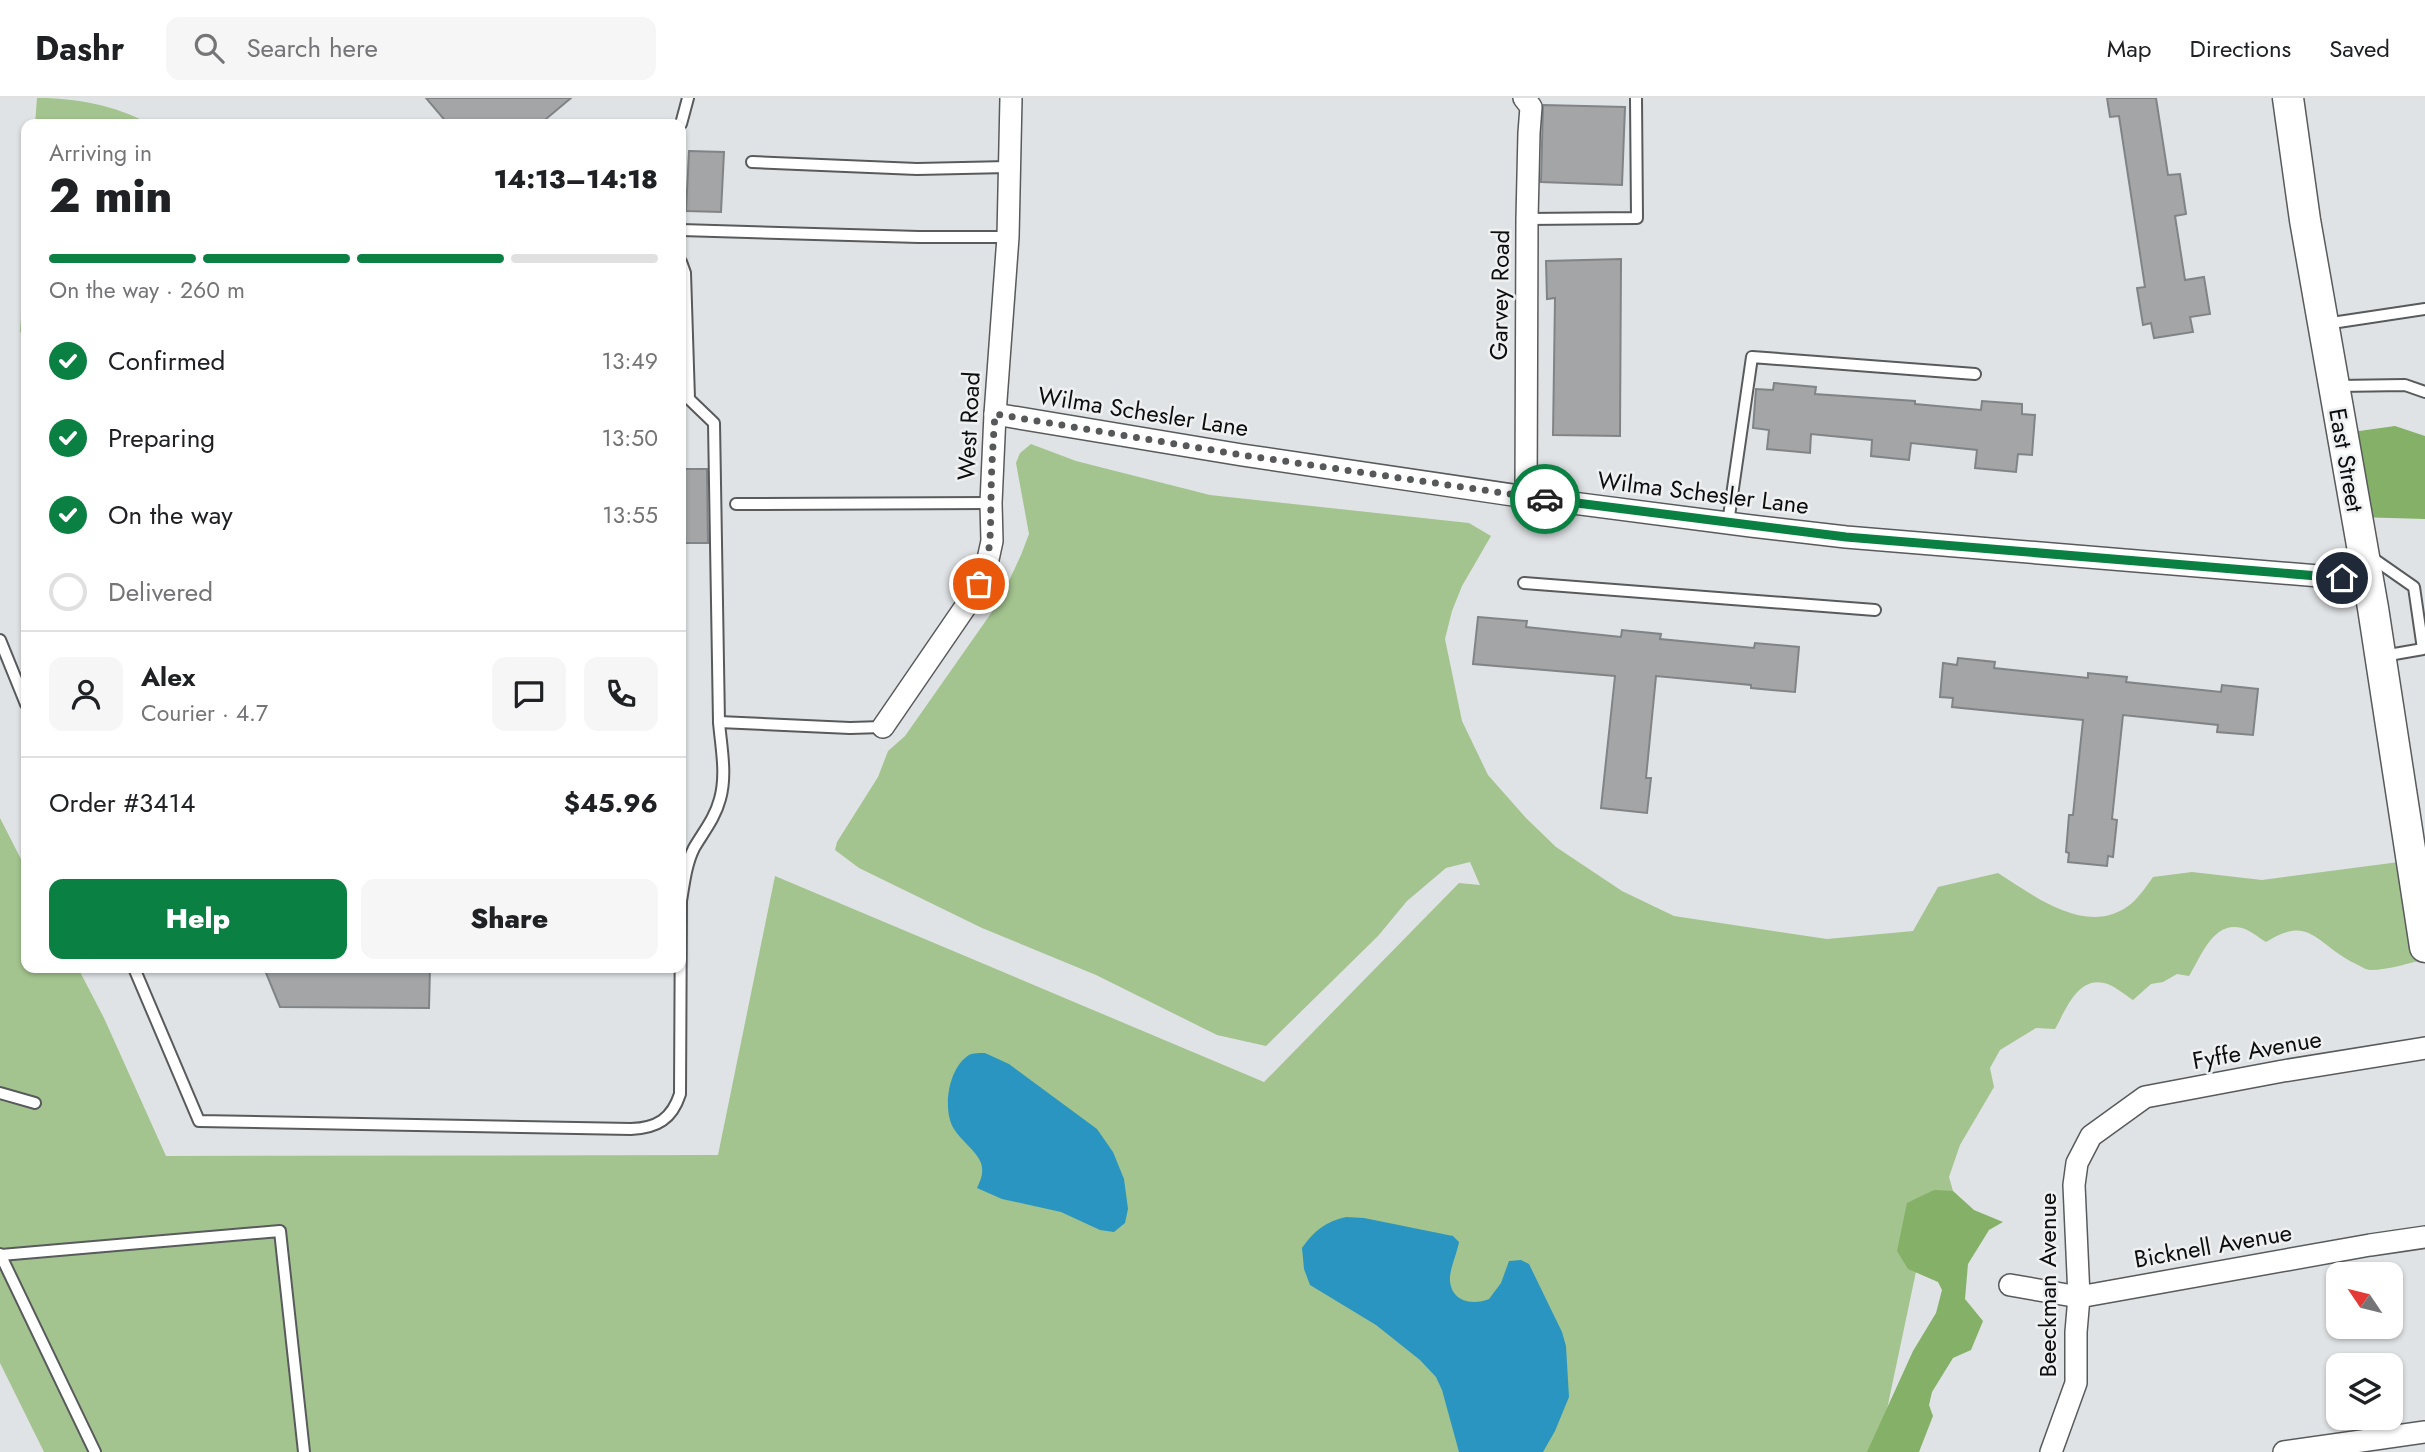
<!DOCTYPE html>
<meta charset="utf-8">
<style>
:root{--surface:#fff;--page:#f6f6f6;--text:#202124;--muted:#757577;--line:#e0e0e0;--accent:#0b8043}
body{margin:0;font-family:Jost,sans-serif;background:var(--page);color:var(--text);height:100vh;display:flex;flex-direction:column;font-size:26px;white-space:nowrap}
*{box-sizing:border-box;margin:0}
p{font-size:23px;color:var(--muted)}
.icon{flex:none;width:38px;height:38px;fill:none;stroke:currentColor;stroke-width:2;stroke-linecap:round;stroke-linejoin:round}
.map{position:relative;flex:1;overflow:hidden}
.side{position:absolute;left:21px;top:21px;width:665px;height:854px;display:flex;flex-direction:column;background:var(--surface);border-radius:14px;box-shadow:0 2px 5px #0004}
.side>*{flex:none}
.needle{width:46px;rotate:305deg}
.tools{position:absolute;left:2326px;top:1164px;display:grid;gap:14px}
.tools a{display:grid;place-items:center;width:77px;height:77px;border-radius:14px;background:var(--surface);box-shadow:0 2px 5px #0004;font-size:35px}
.pin{position:absolute;display:grid;place-items:center;width:60px;height:60px;color:#fff;margin:-30px;border:4px solid #fff;border-radius:50%;box-shadow:0 2px 7px #0007}
.courier{position:absolute;display:grid;place-items:center;width:70px;height:70px;margin:-35px;border:5px solid #0b8043;border-radius:50%;background:#fff;color:#222;box-shadow:0 2px 9px #0007}
.headline em{font-style:normal;font-weight:800}
.headline div{display:flex;flex-direction:column-reverse}
.headline{display:flex;align-items:center;justify-content:space-between;height:119px;padding:0 28px}
h1{font-size:46px;font-weight:800;line-height:52px}
.bar{display:grid;grid-template-columns:repeat(4,1fr);gap:10px 7px;align-content:center;height:84px;padding:0 28px}
.bar i{height:9px;border-radius:5px;background:var(--line)}
.bar .active{background:var(--accent)}
.bar p{grid-column:span 4}
.line{display:flex;align-items:center;gap:18px;padding:0 28px;border-top:2px solid var(--line)}
.line div{flex:1}
.round{display:grid;place-items:center;flex:none;width:74px;height:74px;border-radius:14px;background:var(--page)}
ol{padding:0 28px;list-style:none}
li{display:flex;align-items:center;gap:21px;height:77px}
li p{margin-inline-start:auto}
li .icon{padding:7px;border-radius:50%;background:var(--accent);color:#fff;stroke-width:4}
li:last-child{color:var(--muted)}
li i{width:38px;height:38px;border:4px solid var(--line);border-radius:50%}
.action{display:flex;gap:14px;margin-top:auto;padding:14px 28px}
.action a{flex:1;height:80px;border-radius:14px;background:var(--accent);color:#fff;font-size:28px;font-weight:800;line-height:80px;text-align:center}
.action a+a{background:var(--page);color:var(--text)}
header{display:flex;align-items:center;gap:42px;box-sizing:border-box;height:98px;padding:0 35px;background:var(--surface);border-bottom:2px solid var(--line)}
header strong{font-size:33px}
nav{display:flex;gap:38px;margin-inline-start:auto;font-size:24px}
.search{width:490px;height:63px;background:var(--page);display:flex;align-items:center;gap:18px;box-sizing:border-box;padding:0 24px;border-radius:14px;color:var(--muted);font-size:26px}
.map>svg:first-child{display:block}
.green{fill:#a3c48e}
.forest{fill:#84b167}
.water{fill:#2b95c1}
.building{fill:#a3a5a7;stroke:#818486;stroke-width:2}
.lines{fill:none;stroke-linecap:round;stroke-linejoin:round}
.lane-casing{stroke:#585a5c;stroke-width:14}
.street-casing{stroke:#585a5c;stroke-width:24}
.secondary-casing{stroke:#585a5c;stroke-width:33}
.lane{stroke:#fff;stroke-width:10}
.street{stroke:#fff;stroke-width:21}
.secondary{stroke:#fff;stroke-width:30}
.done{stroke:#565859;stroke-width:7;stroke-dasharray:0 12.6}
.route{stroke:#0b8043;stroke-width:9}
.labels{text-anchor:middle;stroke-width:5;stroke-linejoin:round;paint-order:stroke}
.street-label{font-size:24px;fill:#0c0d0d;stroke:#eef0f2}
</style>
<header>
<strong>Dashr</strong>
<div class="search"><svg class="icon" aria-label="search" viewBox="0 0 24 24"><circle cx="10" cy="10" r="6"/><path d="M15 15l6 6"/></svg>Search here</div>
<nav><a>Map</a><a>Directions</a><a>Saved</a></nav>
</header>
<div class="map">
<svg width="2425" height="1354" viewBox="0 0 2425 1354">
<rect width="100%" height="100%" fill="#e0e3e5"/>
<g class="green">
<path d="M37 0C77 0 114 7 150 26H35Z"/>
<path d="M26 144V240L20 234Z"/>
<path d="M1031 346 1076 363 1210 397 1469 425 1491 438 1462 488 1452 513 1445 541 1462 623 1488 677 1526 720 1556 749 1622 793 1674 818 1827 841 1913 833 1938 789 1998 775C2036 799 2089 841 2132 805 2140 798 2147 787 2153 779L2192 774 2262 782 2399 764 2424 862C2408 865 2388 872 2371 872 2366 872 2360 868 2356 866 2317 848 2311 815 2266 844 2259 840 2250 832 2242 830 2213 822 2201 859 2189 878L2177 876 2163 884 2151 886 2133 902C2125 897 2114 887 2104 885 2077 879 2066 912 2055 931L2036 930 2000 952 1990 970 1994 989 1960 1047 1949 1079 1953 1093H1933L1878 1354H44L0 1265V720L26 771V870H78L104 920 166 1058 718 1057 775 778 1264 984 1459 785 1480 787 1470 764 1446 770 1407 803 1378 838 1266 948 1217 937 1096 877 982 830 859 770 835 752 837 744 878 679 888 653 905 638 999 504 1021 457 1029 436 1016 365 1020 355Z"/>
</g>
<g class="forest">
<path d="M2395 328 2425 338V421L2355 419 2345 335Z"/>
<path d="M1934 1092 1953 1093 1974 1112 2003 1124 1989 1132 1968 1166 1965 1201 1983 1223 1971 1252 1953 1260 1932 1294 1929 1307 1933 1318 1919 1354H1867L1913 1253 1936 1215 1942 1192 1938 1184 1908 1171 1897 1153 1907 1105Z"/>
</g>
<g class="water">
<path d="M985 955 1009 966 1097 1031 1113 1054 1124 1081 1128 1111 1125 1125 1114 1134 1100 1132 1061 1114 1002 1101 977 1090C981 1081 984 1075 981 1065 976 1052 961 1043 954 1031 942 1012 948 970 969 957 973 955 981 955 985 955Z"/>
<path d="M1346 1119 1364 1120 1453 1138 1459 1144C1457 1156 1449 1172 1450 1183 1452 1205 1474 1207 1489 1201L1501 1185 1509 1163 1521 1162 1529 1166 1562 1234 1566 1248 1569 1299 1555 1333 1543 1354H1459L1442 1292 1436 1279 1420 1262 1376 1227 1310 1187 1304 1171 1302 1150C1314 1133 1325 1124 1346 1119Z"/>
</g>
<g class="building">
<path d="M426 0H571L540 26H448Z"/>
<path d="M2107 0H2156L2168 77 2180 76 2186 116 2175 118 2185 182 2204 179 2210 216 2190 219 2193 234 2154 240 2151 225 2143 227 2137 190 2145 189 2119 18 2110 19Z"/>
<path d="M1543 7 1625 9 1622 87 1541 84Z"/>
<path d="M689 53 724 54 721 114 686 113Z"/>
<path d="M1621 161 1620 338 1553 337 1555 200 1547 201 1546 163Z"/>
<path d="M1774 285 1816 289 1815 296 1915 303V306L1981 312 1982 303 2022 306V316L2035 317 2032 357 2018 356 2016 374 1975 370 1977 352 1911 345 1909 362 1871 358 1872 342 1811 336 1810 355 1767 351 1769 332 1753 330 1756 291 1773 292Z"/>
<path d="M681 371H707L708 445H681Z"/>
<path d="M1478 519 1527 523 1526 529 1621 539 1622 532 1661 536 1660 541 1754 550 1755 545 1799 549 1795 594 1751 590V587L1656 578 1646 680H1651L1647 715 1601 710 1615 578 1473 566Z"/>
<path d="M1958 560 1995 564 1994 570 2088 580V575L2127 579 2126 584 2221 594 2222 587 2258 591 2253 637 2217 634 2218 627 2123 617 2112 721 2117 722 2113 759 2108 758 2107 768 2068 764 2069 755 2066 754 2069 717H2073L2083 622 1952 609 1953 600 1940 599 1943 565 1957 567Z"/>
<path d="M264 870H430L429 910 280 909Z"/>
</g>
<g class="lines">
<g class="lane-casing">
<g id="lane">
<path d="M681 26 688 0"/>
<path d="M752 64 917 71 1008 69"/>
<path d="M1527 121 1637 120 1636 0"/>
<path d="M681 132 919 139H1008"/>
<path d="M2325 226 2425 211"/>
<path d="M2338 288 2405 287 2425 294"/>
<path d="M736 406 991 405"/>
<path d="M1728 425 1752 259 1975 276"/>
<path d="M2371 459 2414 489 2423 551 2383 558"/>
<path d="M1524 485 1875 512"/>
<path d="M0 542 26 606"/>
<path d="M719 624 850 630 883 629"/>
<path d="M134 870 199 1023 631 1031C657 1030 672 1021 680 996L681 803C684 785 686 766 694 750 704 733 715 720 720 701 727 676 721 649 719 624L714 325 689 301 685 175 681 164"/>
<path d="M0 995 35 1005"/>
<path d="M0 1156 95 1354"/>
<path d="M1 1157 280 1133 304 1354"/>
</g>
</g>
<g class="street-casing">
<g id="street">
<path d="M1524 0 1531 9 1529 35 1527 121 1526 399"/>
<path d="M995 316 1242 357 1526 399 1751 428 1846 439 2367 482"/>
<path d="M883 629 968 505 987 466 992 443 991 405 995 316 1008 139 1011 0"/>
<path d="M2010 1187 2079 1199 2370 1147 2425 1139"/>
<path d="M2051 1354 2076 1285V1234L2079 1199 2074 1087 2077 1065 2091 1038 2145 999 2283 973 2425 950"/>
<path d="M2284 1354 2425 1334"/>
</g>
</g>
<g class="secondary-casing">
<path id="secondary" d="M2288 0 2305 122 2373 510 2425 849"/>
</g>
<use href="#lane" class="lane"/>
<use href="#street" class="street"/>
<use href="#secondary" class="secondary"/>
</g>
<g class="lines">
<path class="done" d="M979 486C992 454 990 438 991 405 991 375 993 346 995 316L1242 357 1545 401"/>
<path class="route" d="M1545 401 1846 439 2342 480"/>
</g>
<g class="labels">
<g class="street-label">
<text transform="translate(1500 197) rotate(-89)" y="8">Garvey Road</text>
<text transform="translate(1143 314) rotate(9)" y="8">Wilma Schesler Lane</text>
<text transform="translate(969 328) rotate(-87)" y="8">West Road</text>
<text transform="translate(2346 362) rotate(80)" y="8">East Street</text>
<text transform="translate(1703 395) rotate(7)" y="8">Wilma Schesler Lane</text>
<text transform="translate(2257 952) rotate(-10)" y="8">Fyffe Avenue</text>
<text transform="translate(2213 1148) rotate(-10)" y="8">Bicknell Avenue</text>
<text transform="translate(2048 1187) rotate(-90)" y="8">Beeckman Avenue</text>
</g>
</g>
</svg>
<div class="tools">
<a><svg class="needle" viewBox="-14 -14 28 28"><path d="M0-13l5 13h-10z" fill="#e53935"/><path d="M0 13l5-13h-10z" fill="#757577"/></svg></a>
<a><svg class="icon" aria-label="layers" viewBox="0 0 24 24"><path d="M12 4l9 5-9 5-9-5zM3 14l9 5 9-5"/></svg></a>
</div>
<div class="pin" style="left:979px;top:486px;background:#ea580c"><svg class="icon" aria-label="bag" viewBox="0 0 24 24"><path d="M5 8h14l-1 12H6zM9 8a3 3 0 0 1 6 0"/></svg></div>
<div class="pin" style="left:2342px;top:480px;background:#1f2937"><svg class="icon" aria-label="home" viewBox="0 0 24 24"><path d="M3 11l9-7 9 7M6 9v11h12V9"/></svg></div>
<div class="courier" style="left:1545px;top:401px"><svg class="icon" aria-label="car" viewBox="0 0 24 24"><path d="M5 17H2v-5l4-1 3-4h7l3 4 3 1v5h-3M9 17h6M6 11h13"/><circle cx="7" cy="17" r="2"/><circle cx="17" cy="17" r="2"/></svg></div>
<section class="side">
<div class="headline"><div><h1>2 min</h1><p>Arriving in</p></div><em>14:13–14:18</em></div>
<div class="bar"><i class="active"></i><i class="active"></i><i class="active"></i><i></i><p>On the way · 260 m</p></div>
<ol>
<li><svg class="icon" aria-label="check" viewBox="0 0 24 24"><path d="M5 12l5 5 9-10"/></svg>Confirmed<p>13:49</p></li>
<li><svg class="icon" aria-label="check" viewBox="0 0 24 24"><path d="M5 12l5 5 9-10"/></svg>Preparing<p>13:50</p></li>
<li><svg class="icon" aria-label="check" viewBox="0 0 24 24"><path d="M5 12l5 5 9-10"/></svg>On the way<p>13:55</p></li>
<li><i></i>Delivered</li>
</ol>
<div class="line" style="height:126px"><a class="round"><svg class="icon" aria-label="person" viewBox="0 0 24 24"><circle cx="12" cy="8" r="4"/><path d="M4 21q1-7 8-7t8 7"/></svg></a><div><b>Alex</b><p>Courier · 4.7</p></div><a class="round"><svg class="icon" aria-label="chat" viewBox="0 0 24 24"><path d="M4 5h16v11H9l-5 4z"/></svg></a><a class="round"><svg class="icon" aria-label="phone" viewBox="0 0 24 24"><path d="M5 4h4l2 5-3 2q2 4 5 5l2-3 5 2v4C11 20 4 13 5 4z"/></svg></a></div>
<div class="line" style="height:91px"><div>Order #3414</div><b>$45.96</b></div>
<div class="action"><a>Help</a><a>Share</a></div>
</section>
</div>
